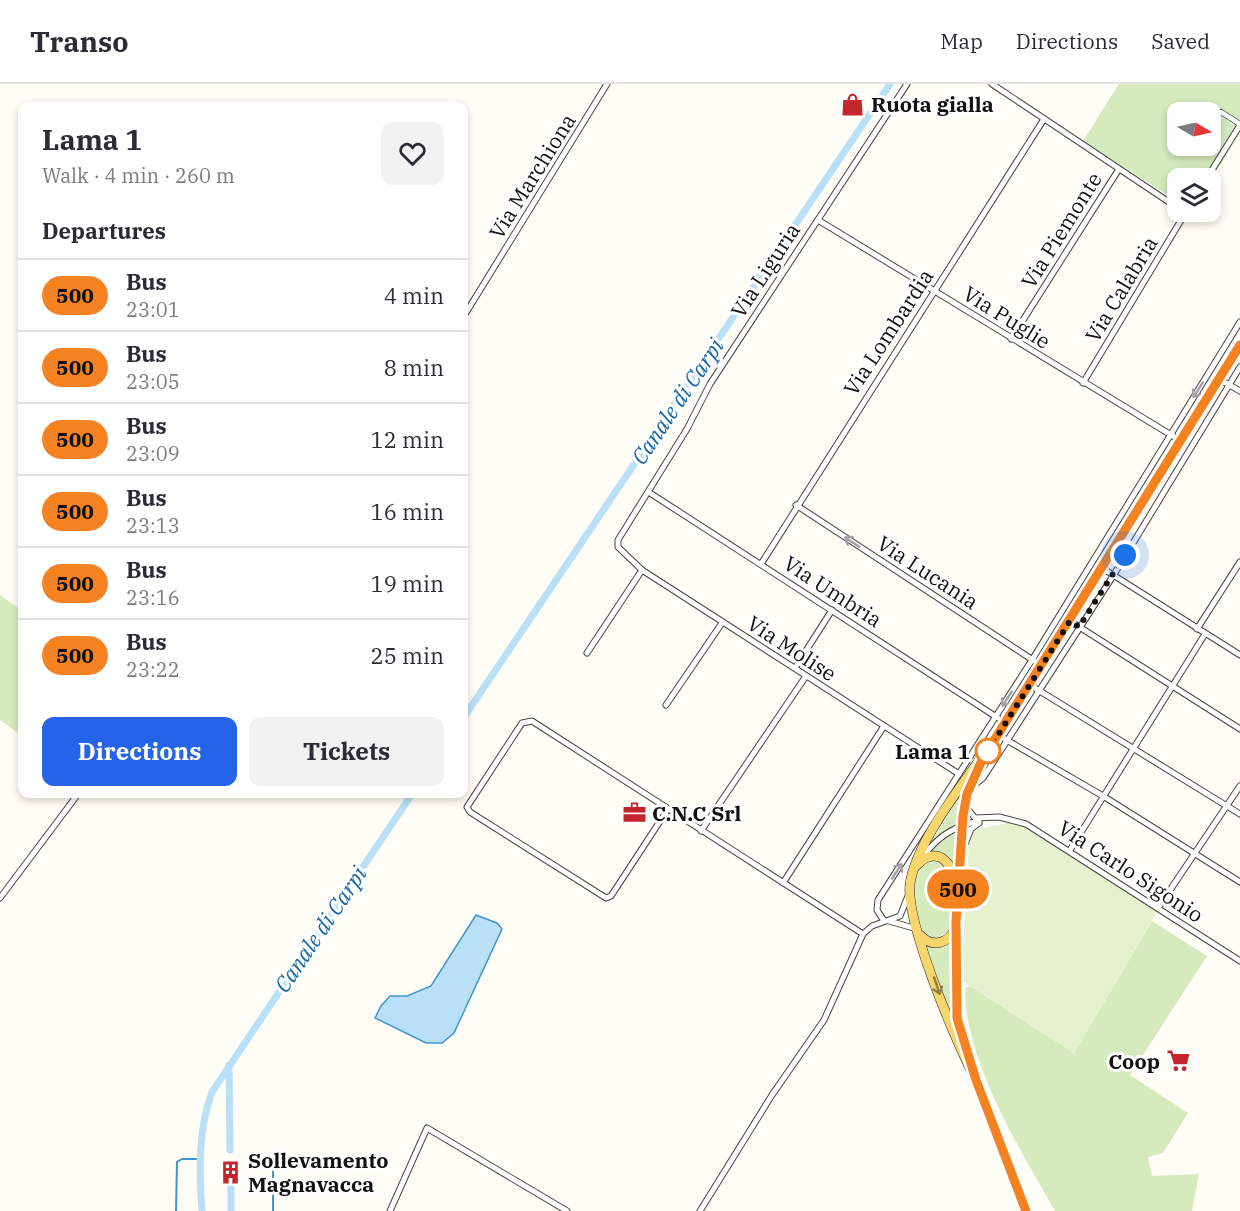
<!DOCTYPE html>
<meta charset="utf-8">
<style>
:root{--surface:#fff;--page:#f2f2f3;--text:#2b2b33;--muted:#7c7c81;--line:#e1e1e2;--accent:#2563eb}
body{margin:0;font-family:"IBM Plex Serif",serif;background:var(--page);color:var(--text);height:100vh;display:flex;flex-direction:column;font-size:22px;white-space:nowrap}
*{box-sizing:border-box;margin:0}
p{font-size:20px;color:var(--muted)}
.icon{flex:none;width:33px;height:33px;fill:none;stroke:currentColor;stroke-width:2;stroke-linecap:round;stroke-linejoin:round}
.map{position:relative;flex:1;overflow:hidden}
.side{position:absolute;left:18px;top:18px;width:450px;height:696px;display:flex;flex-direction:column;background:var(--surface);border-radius:12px;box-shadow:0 3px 9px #0003}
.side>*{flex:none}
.badge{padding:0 12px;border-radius:20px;font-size:21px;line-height:39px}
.needle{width:39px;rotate:99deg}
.buttons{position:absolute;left:1167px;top:18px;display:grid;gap:12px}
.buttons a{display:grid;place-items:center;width:54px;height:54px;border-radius:12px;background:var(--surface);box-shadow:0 3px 9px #0003;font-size:30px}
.you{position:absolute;width:30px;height:30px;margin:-15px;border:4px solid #fff;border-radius:50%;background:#1a73e8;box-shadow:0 0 0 9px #1a73e833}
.map>.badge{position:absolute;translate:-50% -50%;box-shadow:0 0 0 3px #fff}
h2{padding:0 24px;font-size:22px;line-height:54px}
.round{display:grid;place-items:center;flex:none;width:63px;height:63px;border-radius:12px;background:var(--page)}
.headline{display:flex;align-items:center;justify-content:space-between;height:102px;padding:0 24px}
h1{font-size:28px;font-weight:800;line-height:45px}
.cta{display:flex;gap:12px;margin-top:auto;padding:12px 24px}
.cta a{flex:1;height:69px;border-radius:12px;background:var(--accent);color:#fff;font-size:24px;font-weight:800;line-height:69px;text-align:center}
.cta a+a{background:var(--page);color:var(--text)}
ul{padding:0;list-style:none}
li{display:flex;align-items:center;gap:18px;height:72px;padding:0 24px;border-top:2px solid var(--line)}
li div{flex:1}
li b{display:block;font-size:22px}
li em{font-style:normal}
li .badge{min-width:66px;font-weight:700;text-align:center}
header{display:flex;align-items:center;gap:36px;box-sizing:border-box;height:84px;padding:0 30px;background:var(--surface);border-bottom:2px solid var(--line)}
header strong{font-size:28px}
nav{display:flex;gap:33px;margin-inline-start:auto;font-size:21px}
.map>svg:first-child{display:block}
</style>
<header>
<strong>Transo</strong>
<nav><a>Map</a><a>Directions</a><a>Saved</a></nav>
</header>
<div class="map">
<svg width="1240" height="1127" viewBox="0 0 1240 1127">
<rect width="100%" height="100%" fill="#fffdf5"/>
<g fill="#d5ebbd" fill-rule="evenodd">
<path d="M 1119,0 L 1240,0 L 1240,49 L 1211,96 L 1178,94 L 1177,117 L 1083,57 ZM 1178,28 L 1210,28 L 1210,62 L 1178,62 Z"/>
<polygon points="0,511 22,527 22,652 0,636"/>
<polygon points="959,713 961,715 959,738 934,755"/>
<polygon points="958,745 957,780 955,781 948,771 931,767"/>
<path d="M 933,777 L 946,781 C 955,799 955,828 948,848 L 936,854 L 924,849 C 915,829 905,786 933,777 Z"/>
<path d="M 1152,837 L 1207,872 L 1130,991 L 1188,1029 L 1163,1069 L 1148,1073 L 1152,1092 L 1199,1090 L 1192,1127 L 1055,1127 C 1020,1066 964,974 965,904 L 970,902 L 1074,969 Z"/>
<polygon points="953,855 953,939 926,862 941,862"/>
</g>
<polygon fill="#e6f2cf" points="1007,739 1024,741 1158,826 1074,969 961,896 969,758 978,745"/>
<polygon fill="#b9e0f7" stroke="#3f96cf" stroke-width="1.5" points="476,831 497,839 502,845 454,949 442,959 426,959 375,934 381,922 390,912 407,912 431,902"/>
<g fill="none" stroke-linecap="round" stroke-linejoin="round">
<g stroke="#3f96cf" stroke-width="2">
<polyline points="176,1127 177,1078 182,1075 200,1075"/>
<polyline points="273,1127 273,1087"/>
</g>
<g stroke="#b9e0f7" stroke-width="7">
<polyline points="464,633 890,0"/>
<polyline points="229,981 230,1066"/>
<path d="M 202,1127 C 199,1087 198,1046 212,1008 L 412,710"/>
<polyline points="231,1127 231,1094"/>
</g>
<defs>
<polyline id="pedestrian" points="1221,28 1240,40"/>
<g id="minor">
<polyline points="907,0 710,300 687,345 618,456 618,463 642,486 959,690"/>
<polyline points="992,0 1178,124"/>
<polyline points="1207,94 1240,41"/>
<polyline points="818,136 1181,357"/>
<polyline points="464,232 607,0"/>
<polyline points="1011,255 1119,85"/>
<polyline points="1219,295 1240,307"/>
<polyline points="1083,299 1186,128"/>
<polyline points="650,409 998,634"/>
<polyline points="796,421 1042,582"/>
<polyline points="761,480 1044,35"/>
<polyline points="1102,484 1240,571"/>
<polyline points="1070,537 1240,645"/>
<polyline points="1197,545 1240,478"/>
<polyline points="587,569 642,486"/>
<polyline points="795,584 832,526"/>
<polyline points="1030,601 1240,730"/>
<polyline points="666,621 722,539"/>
<polyline points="998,651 1103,712 1240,798"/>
<polyline points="973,702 983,694 1113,492 1240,283"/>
<polyline points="965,722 975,734 999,733 1026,740 1240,877"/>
<polyline points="668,725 611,812 606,814 470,728 467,723 522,639 532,637 863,850"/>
<polyline points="701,747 806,592"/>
<polyline points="965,760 971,745 979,739"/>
<polyline points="1070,766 1205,550"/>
<path d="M 921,775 C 936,754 953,742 979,737"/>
<polyline points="783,799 884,642"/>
<polyline points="0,814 78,710"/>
<polyline points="1158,824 1240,702"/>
<polyline points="884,837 877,826 878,816 1032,576 1240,238"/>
<polyline points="889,837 917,845"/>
<polyline points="390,1127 427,1044 567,1127"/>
<polyline points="700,1127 772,1011 824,936 863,850 872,842 900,832 908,812"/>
</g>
<g id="primary">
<path d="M 916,782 C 939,757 955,783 958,807 L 955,912 L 961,956"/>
<polyline points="959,796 964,721 980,681"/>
<path d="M 920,851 C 932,864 948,860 955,845"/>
<polyline points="974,992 1026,1127"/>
<path d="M 976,996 C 957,961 905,837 910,800 C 917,751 979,681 1006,638 C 1087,514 1162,387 1240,261"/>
</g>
</defs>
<use href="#pedestrian" stroke="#444" stroke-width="6"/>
<use href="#minor" stroke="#444" stroke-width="7"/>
<use href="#primary" stroke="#222" stroke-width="10"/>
<use href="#pedestrian" stroke="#fff" stroke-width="4.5"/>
<use href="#minor" stroke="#fff" stroke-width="5"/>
<use href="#primary" stroke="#f9d66b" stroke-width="9"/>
</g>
<defs><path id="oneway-shaft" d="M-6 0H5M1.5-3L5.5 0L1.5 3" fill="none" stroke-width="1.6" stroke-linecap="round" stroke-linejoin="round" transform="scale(1.5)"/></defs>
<g stroke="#a0a0a0">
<use href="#oneway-shaft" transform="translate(1198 306) rotate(122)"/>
<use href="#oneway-shaft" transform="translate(852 458) rotate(-147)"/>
<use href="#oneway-shaft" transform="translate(1007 615) rotate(123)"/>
<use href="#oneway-shaft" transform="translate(897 787) rotate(-57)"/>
</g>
<use stroke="#917d42" href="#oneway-shaft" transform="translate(937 902) rotate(71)"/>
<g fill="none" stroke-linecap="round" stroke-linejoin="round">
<defs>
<polyline id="line" points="1026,1127 976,996 957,934 956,838 963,732 967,710 982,676 1240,261"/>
</defs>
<use href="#line" stroke="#fff" stroke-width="14"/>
<use href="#line" stroke="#f58220" stroke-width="9"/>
<polyline stroke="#111" stroke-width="6" stroke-dasharray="0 10.8" points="988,667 1070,537 1079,543 1125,471"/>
</g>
<defs>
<symbol id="shop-bare" viewBox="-9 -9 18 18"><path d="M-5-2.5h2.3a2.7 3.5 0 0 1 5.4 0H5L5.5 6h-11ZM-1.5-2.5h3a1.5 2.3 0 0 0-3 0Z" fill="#c4262e" stroke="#fff" stroke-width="2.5" paint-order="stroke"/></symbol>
<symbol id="office-bare" viewBox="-9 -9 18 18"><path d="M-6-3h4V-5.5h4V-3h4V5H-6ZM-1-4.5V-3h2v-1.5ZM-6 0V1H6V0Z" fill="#c4262e" stroke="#fff" stroke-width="2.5" paint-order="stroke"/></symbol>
<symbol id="supermarket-bare" viewBox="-9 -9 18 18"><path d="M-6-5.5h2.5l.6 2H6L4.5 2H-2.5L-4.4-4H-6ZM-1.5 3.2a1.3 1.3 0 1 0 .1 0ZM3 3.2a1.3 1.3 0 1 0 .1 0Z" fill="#c4262e" stroke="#fff" stroke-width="2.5" paint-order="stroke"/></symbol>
<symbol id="building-bare" viewBox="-9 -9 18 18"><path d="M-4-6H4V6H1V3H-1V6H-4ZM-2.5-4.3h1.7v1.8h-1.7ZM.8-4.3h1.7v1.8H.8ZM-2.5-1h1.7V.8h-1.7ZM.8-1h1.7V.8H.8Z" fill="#c4262e" stroke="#fff" stroke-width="2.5" paint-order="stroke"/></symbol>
</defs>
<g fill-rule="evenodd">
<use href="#shop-bare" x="836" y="4" width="33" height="33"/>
<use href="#office-bare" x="618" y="712" width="33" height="33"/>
<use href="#supermarket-bare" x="1162" y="960" width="33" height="33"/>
<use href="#building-bare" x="214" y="1072" width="33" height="33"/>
</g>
<circle fill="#fff" stroke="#f58220" stroke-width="3" cx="988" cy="667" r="12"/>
<g text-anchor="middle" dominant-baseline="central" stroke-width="6" stroke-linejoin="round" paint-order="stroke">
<g font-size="21" font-weight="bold" fill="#111" stroke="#fff" text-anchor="start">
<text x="871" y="20">Ruota gialla</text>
<text x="652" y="729">C.N.C Srl</text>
<text x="1160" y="977" text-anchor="end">Coop</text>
<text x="248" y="1076">Sollevamento<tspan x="248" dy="24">Magnavacca</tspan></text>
</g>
<g font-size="21" fill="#111" stroke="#fff">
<text transform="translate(532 92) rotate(-58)">Via Marchiona</text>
<text transform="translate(1061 146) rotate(-58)">Via Piemonte</text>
<text transform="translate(765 186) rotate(-57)">Via Liguria</text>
<text transform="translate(1121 205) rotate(-59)">Via Calabria</text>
<text transform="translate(1007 233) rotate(32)">Via Puglie</text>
<text transform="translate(888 248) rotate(-57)">Via Lombardia</text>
<text transform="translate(928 488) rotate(33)">Via Lucania</text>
<text transform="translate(833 507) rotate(33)">Via Umbria</text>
<text transform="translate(792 564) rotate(33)">Via Molise</text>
<text transform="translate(1131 787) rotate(33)">Via Carlo Sigonio</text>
</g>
<g font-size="21" font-weight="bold" fill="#111" stroke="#fff" text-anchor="end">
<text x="970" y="667">Lama 1</text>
</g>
<g font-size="22" font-style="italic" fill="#1768a6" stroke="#fff">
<text transform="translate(677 317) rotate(-56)">Canale di Carpi</text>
<text transform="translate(320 845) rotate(-56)">Canale di Carpi</text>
</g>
</g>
</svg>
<div class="buttons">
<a><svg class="needle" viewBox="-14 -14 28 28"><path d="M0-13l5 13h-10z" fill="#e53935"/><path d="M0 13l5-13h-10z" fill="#7c7c81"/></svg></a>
<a><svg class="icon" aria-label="layers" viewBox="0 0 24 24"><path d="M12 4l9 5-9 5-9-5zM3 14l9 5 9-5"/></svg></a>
</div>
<div class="you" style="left:1125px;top:471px"></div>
<b class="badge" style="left:958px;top:805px;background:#f58220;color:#111">500</b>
<section class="side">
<div class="headline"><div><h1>Lama 1</h1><p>Walk · 4 min · 260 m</p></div><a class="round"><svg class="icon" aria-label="heart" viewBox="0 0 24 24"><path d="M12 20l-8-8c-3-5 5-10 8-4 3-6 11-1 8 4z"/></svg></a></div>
<h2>Departures</h2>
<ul>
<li><span class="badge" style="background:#f58220;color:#111">500</span><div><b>Bus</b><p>23:01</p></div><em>4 min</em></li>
<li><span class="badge" style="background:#f58220;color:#111">500</span><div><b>Bus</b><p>23:05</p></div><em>8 min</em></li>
<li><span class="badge" style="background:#f58220;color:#111">500</span><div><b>Bus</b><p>23:09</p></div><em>12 min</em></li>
<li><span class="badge" style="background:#f58220;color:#111">500</span><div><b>Bus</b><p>23:13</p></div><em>16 min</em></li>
<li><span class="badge" style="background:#f58220;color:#111">500</span><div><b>Bus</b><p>23:16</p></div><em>19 min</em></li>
<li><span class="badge" style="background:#f58220;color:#111">500</span><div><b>Bus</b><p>23:22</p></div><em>25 min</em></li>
</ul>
<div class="cta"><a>Directions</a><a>Tickets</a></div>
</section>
</div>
